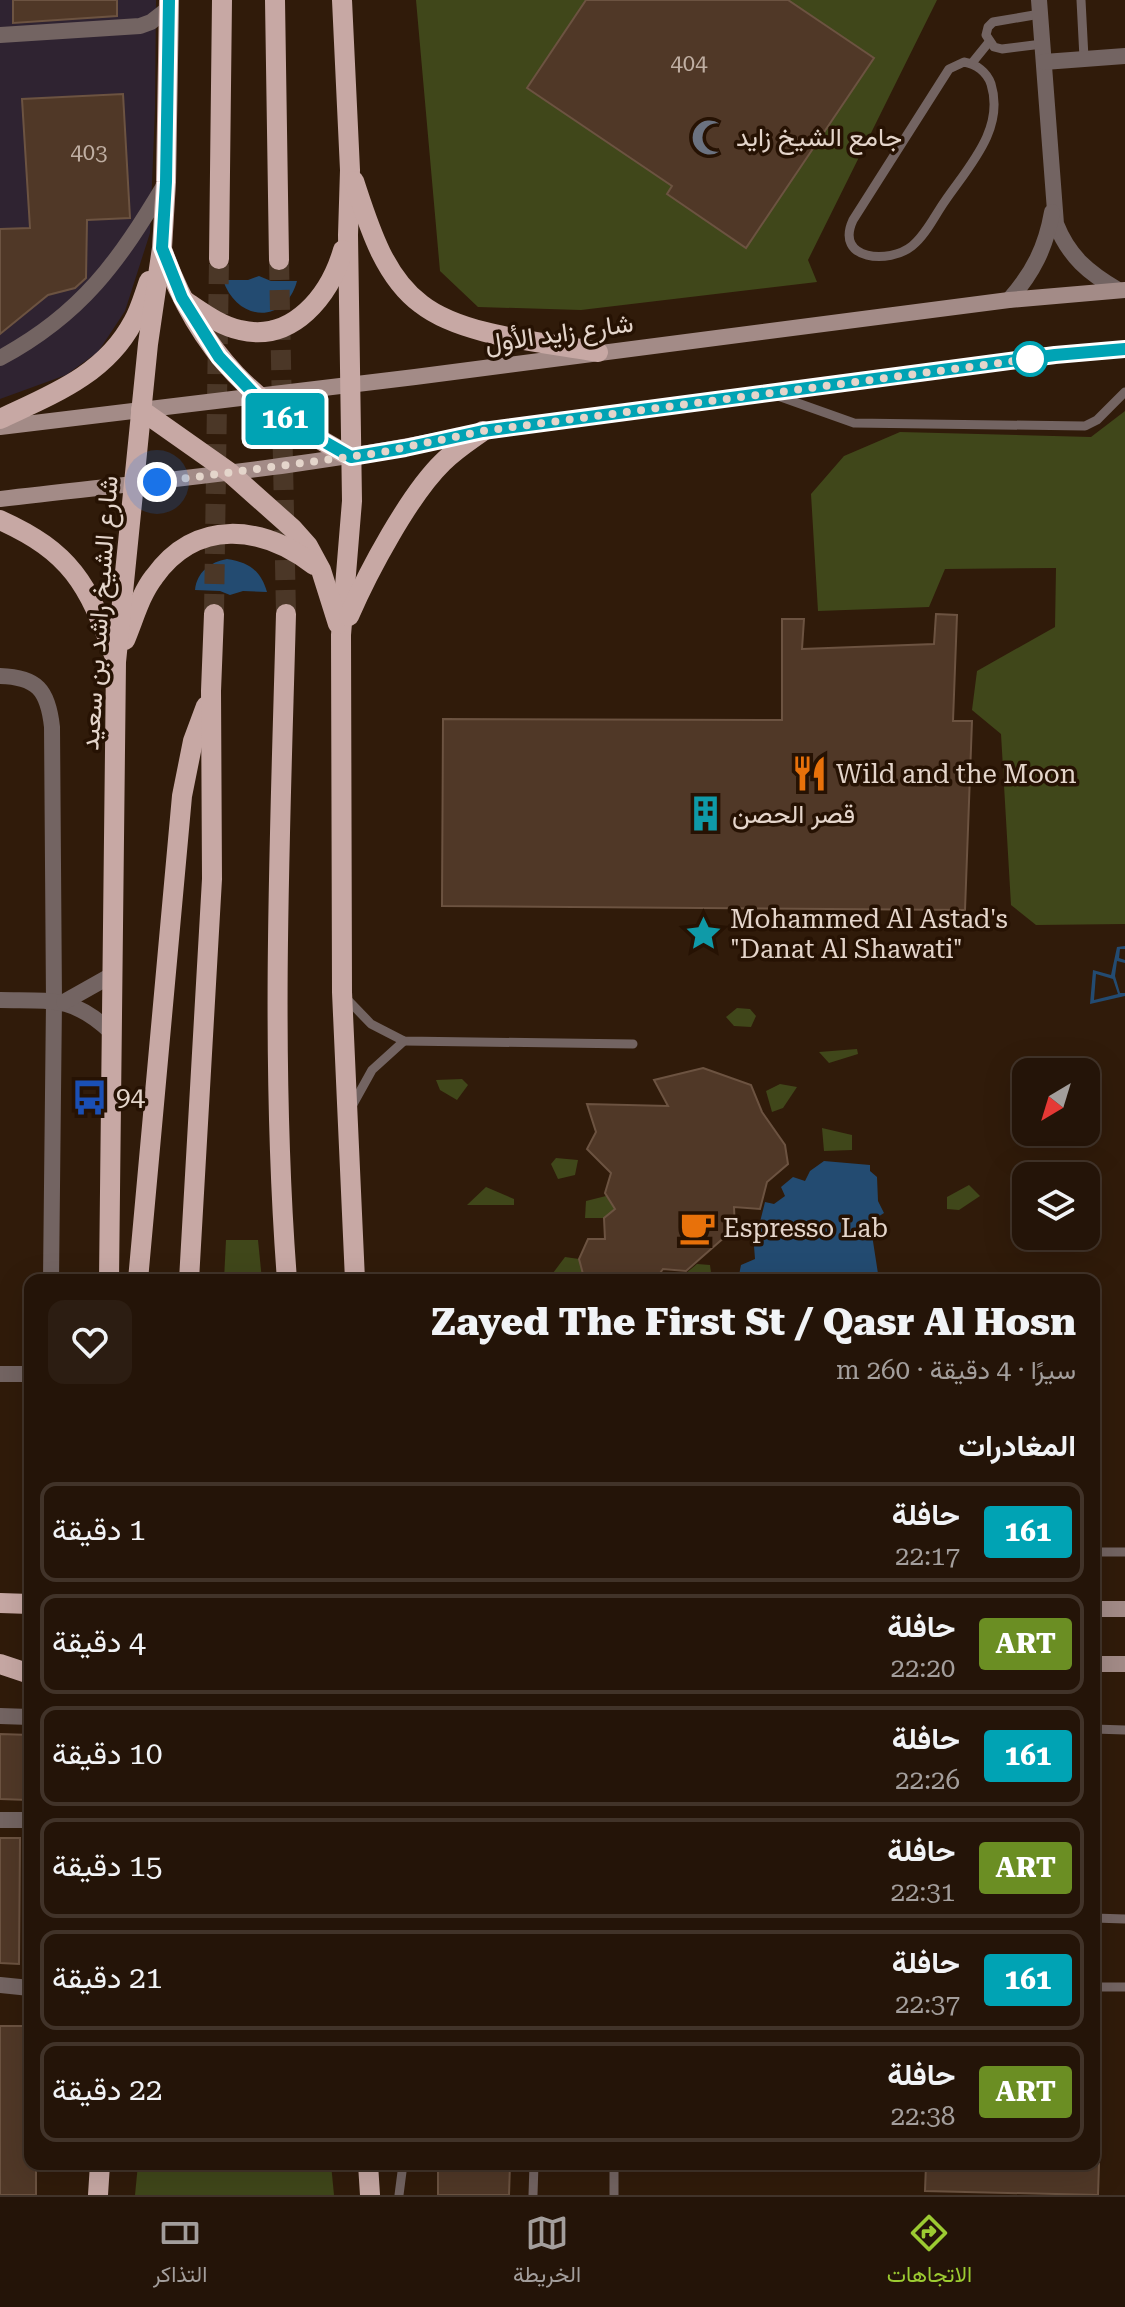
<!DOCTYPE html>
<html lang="ar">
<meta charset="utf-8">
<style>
:root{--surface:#241408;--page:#2c1d12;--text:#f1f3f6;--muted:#a39e9c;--line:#413329;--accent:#9ccb32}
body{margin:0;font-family:"Roboto Serif",Vazirmatn,serif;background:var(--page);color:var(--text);direction:rtl;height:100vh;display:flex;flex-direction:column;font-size:30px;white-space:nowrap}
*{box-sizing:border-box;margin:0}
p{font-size:26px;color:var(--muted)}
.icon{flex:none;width:44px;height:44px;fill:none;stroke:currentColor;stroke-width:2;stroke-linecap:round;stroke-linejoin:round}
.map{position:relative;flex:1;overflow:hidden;direction:ltr}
.panel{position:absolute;left:24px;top:1274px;width:1076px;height:896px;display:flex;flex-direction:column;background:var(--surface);border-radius:16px;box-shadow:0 8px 32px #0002,0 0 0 2px var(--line);direction:rtl}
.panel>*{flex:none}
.badge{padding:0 16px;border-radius:6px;font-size:28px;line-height:52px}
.needle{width:52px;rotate:218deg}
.buttons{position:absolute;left:1012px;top:1058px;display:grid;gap:16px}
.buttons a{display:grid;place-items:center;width:88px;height:88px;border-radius:16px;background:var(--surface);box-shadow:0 8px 32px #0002,0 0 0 2px var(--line);font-size:40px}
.you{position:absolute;width:40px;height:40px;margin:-20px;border:6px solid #fff;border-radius:50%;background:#1a73e8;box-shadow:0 0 0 12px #1a73e833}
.map>.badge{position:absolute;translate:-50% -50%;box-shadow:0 0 0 4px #fff}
h2{padding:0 24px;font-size:30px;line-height:72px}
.round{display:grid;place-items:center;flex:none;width:84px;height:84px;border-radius:16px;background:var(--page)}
.overview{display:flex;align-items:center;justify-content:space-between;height:136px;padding:0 24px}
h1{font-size:38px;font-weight:800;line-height:60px}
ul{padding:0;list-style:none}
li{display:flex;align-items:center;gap:24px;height:100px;margin:0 16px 12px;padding:0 8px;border:4px solid var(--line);border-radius:16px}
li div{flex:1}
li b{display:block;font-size:30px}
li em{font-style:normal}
li .badge{min-width:88px;font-weight:700;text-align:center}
.tabs{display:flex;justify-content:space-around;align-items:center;height:112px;border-top:2px solid var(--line);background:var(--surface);font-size:22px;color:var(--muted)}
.tabs a{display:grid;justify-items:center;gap:4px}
.tabs .on{color:var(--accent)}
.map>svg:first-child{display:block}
</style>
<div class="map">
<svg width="1125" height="2195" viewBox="0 0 1125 2195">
<rect width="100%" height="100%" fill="#301b0a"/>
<polygon fill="#2f2331" points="0,0 156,0 155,109 150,233 125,311 98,352 66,375 0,399"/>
<g fill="#40471a">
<polygon points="416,0 937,0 808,260 817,282 581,310 478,307 440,271"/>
<polygon points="1125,411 1125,924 1036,925 1011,905 1001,734 972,710 977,671 1055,627 1056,568 945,569 929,607 818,611 811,494 844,456 900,432 1091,437"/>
<polygon points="737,1008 750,1009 756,1016 751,1027 734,1026 726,1017"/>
<polygon points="857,1049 858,1054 829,1063 819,1052"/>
<polygon points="462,1079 468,1085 457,1100 440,1090 436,1080"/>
<polygon points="780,1084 797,1087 783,1108 772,1112 766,1091"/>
<polygon points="822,1128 852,1135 852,1150 824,1151"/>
<polygon points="556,1158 578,1160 575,1175 558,1179 551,1164"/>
<polygon points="969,1185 980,1196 959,1210 947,1209 947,1197"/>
<polygon points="486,1187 514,1199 514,1205 467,1205"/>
<polygon points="606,1196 615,1209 604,1218 585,1218 586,1201"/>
<polygon points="226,1240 258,1240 262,1280 224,1280"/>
<polygon points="565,1257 579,1259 583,1274 573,1280 553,1280 553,1273"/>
<polygon points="697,1264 710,1265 712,1280 684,1280 685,1274"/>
<polygon points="138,2164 331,2164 334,2195 135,2195"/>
</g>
<g fill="#234b71" fill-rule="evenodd">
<path d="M 259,276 L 271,281 L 297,281 C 285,325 237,322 223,280 L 248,280 Z"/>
<path d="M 227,559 C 249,562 261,571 267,592 L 243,591 L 230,595 L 220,591 L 195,590 C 197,572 210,562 227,559 Z"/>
<path d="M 1125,946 L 1125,949 L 1120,949 L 1119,958 L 1125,960 L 1125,963 L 1117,961 L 1115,976 L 1120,993 L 1125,993 L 1125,996 L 1090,1004 L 1093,970 L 1111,975 L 1117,947 ZM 1096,974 L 1113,979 L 1118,994 L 1094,1000 Z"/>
<polygon points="824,1161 870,1165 870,1171 877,1177 878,1201 884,1213 870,1222 879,1280 738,1280 741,1265 755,1259 754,1246 765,1202 774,1204 785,1196 781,1187 793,1177 805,1181 810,1171"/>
</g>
<g fill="#503827" stroke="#6c5341" stroke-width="2">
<polygon points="13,0 117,0 117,16 13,23"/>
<polygon points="586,0 788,0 874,58 746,248 667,194 672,186 527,88"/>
<polygon points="123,94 130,218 87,220 86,278 75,288 48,295 0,334 0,229 30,228 22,99"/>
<polygon points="936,614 957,615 953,721 972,721 965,910 442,906 443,719 782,720 782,619 804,619 802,649 934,644"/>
<polygon points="703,1068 751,1085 762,1112 785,1145 788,1164 767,1182 760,1209 734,1207 735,1228 686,1271 663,1269 655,1280 630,1280 583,1274 579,1259 588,1239 605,1239 604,1218 615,1209 605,1193 611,1173 587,1149 596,1132 587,1104 668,1106 654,1080"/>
<polygon points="0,1734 30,1735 28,1800 0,1799"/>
<polygon points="0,1838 20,1838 19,1964 0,1963"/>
<polygon points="0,2026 30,2026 30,2164 36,2164 36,2195 0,2195"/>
<polygon points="438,2164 510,2164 509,2195 438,2195"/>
<polygon points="926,2164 1099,2164 1098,2195 925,2191"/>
</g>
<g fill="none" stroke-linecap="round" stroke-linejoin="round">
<g stroke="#4b3727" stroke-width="20" stroke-dasharray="20 10" stroke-linecap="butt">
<polyline points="279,260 286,614"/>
<polyline points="214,614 219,259"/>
</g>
<g stroke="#736462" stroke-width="9">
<polyline points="1081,0 1084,58"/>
<polyline points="1040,14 993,22 988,27 986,35 994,47 1002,49 1042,44"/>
<path d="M 964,62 C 976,64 987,72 991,84 C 1005,129 969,166 945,201 C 935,215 926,235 912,246 C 890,264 834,261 853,220 L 949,69 Z"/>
<polyline points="972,63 989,42"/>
<polyline points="778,396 854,423 1085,426 1097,420 1125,392"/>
<polyline points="347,999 371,1024 404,1041 633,1044"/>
<polyline points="352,1106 372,1070 404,1041"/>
<polyline points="1094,1552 1125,1552"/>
<polyline points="1094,1729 1125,1730"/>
<polyline points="1094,1918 1125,1919"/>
<polyline points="1094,1987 1125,1987"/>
<polyline points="399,2195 403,2164"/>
<polyline points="533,2195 534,2164"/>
<polyline points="614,2195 614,2164"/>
</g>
<g stroke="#736462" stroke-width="16">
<path d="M 1039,0 L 1056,224 C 1069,257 1089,273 1118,290"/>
<polyline points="0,35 140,26 151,22 169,8"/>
<polyline points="1044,62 1125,56"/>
<path d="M 1009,300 C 1033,273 1046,247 1052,212"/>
<path d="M 0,358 C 82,314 119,261 165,184"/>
<path d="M 0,676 C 37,677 48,690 52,727 L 54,1001 L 51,1280"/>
<path d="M 0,1000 C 49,1001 72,995 111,1032"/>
<polyline points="64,1002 112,975"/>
<polyline points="0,1374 30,1374"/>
<polyline points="0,1716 30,1717"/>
<polyline points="0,1820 30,1820"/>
<polyline points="0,1985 30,1988"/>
</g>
<g stroke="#a38b87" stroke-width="16">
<polyline points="0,427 415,377 1009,300 1125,290"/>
<path d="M 0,499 C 161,480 324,466 483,431 L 1055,355 L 1125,349"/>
<polyline points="1094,1609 1125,1609"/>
<polyline points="1094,1664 1125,1664"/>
</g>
<g stroke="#c7a8a4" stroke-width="20">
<polyline points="275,0 279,260"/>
<polyline points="342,0 350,170 348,235 352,501 341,635 342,992 355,1280"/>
<path d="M 354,181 C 368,223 383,276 421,304 C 463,337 546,342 598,352"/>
<path d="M 163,252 C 200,354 256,407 351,457"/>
<polyline points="219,259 222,0"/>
<path d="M 185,301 C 202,312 220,326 240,330 C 293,343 330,295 343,250"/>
<polyline points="141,410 229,472 292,528 308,546 321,570 338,624"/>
<path d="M 0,419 C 51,395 105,375 133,322 C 140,310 144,295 149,281"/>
<path d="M 0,520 C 71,552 88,584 114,655"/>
<path d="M 286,614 C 280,836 270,1058 287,1280"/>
<path d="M 349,616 C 368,572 409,495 443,462 C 455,450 469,441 483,431"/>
<path d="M 125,640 C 134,619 140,595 154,577 C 196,518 262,525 314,565"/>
<polyline points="109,1280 116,662 148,344 162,248 166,182 169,0"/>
<polyline points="138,1280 182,796 193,741 206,706"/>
<polyline points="189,1280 212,879 211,691 214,614"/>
<polyline points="0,1603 30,1604"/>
<polyline points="0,1664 30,1674"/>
<polyline points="368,2164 370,2195"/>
<polyline points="98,2195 100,2164"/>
</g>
</g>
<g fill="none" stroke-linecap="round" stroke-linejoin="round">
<defs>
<polyline id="line" points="169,0 166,182 162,248 182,298 219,357 255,395 286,420 351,457 405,448 483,431 1055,355 1125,349"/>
</defs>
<use href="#line" stroke="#fff" stroke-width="18"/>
<use href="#line" stroke="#00a3b4" stroke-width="12"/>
<polyline stroke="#e4d5cb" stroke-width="8" stroke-dasharray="0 14.4" points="157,482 378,453 483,431 1030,359"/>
</g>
<defs>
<symbol id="mosque-bare" viewBox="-9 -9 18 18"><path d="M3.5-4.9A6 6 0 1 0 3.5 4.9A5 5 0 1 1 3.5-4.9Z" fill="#6b7280" stroke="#261203" stroke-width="2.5" paint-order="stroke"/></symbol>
<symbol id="restaurant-bare" viewBox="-9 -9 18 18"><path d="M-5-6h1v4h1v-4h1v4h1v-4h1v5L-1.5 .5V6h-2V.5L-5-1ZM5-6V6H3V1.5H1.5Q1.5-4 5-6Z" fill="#e8710a" stroke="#261203" stroke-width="2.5" paint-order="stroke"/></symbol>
<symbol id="building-bare" viewBox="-9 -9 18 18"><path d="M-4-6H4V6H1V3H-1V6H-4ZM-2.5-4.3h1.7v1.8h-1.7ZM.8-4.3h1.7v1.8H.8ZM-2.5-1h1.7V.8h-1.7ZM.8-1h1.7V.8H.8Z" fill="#0f9aa8" stroke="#261203" stroke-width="2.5" paint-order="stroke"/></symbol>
<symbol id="sight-bare" viewBox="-9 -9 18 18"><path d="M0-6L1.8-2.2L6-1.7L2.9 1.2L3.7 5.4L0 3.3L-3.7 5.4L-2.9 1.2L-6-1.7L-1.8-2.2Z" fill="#0f9aa8" stroke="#261203" stroke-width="2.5" paint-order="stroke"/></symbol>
<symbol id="bus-bare" viewBox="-9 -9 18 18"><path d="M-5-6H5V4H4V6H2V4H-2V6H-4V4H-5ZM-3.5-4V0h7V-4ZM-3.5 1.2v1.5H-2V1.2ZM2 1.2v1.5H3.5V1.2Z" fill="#1a4fb4" stroke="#261203" stroke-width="2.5" paint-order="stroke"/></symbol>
<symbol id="cafe-bare" viewBox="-9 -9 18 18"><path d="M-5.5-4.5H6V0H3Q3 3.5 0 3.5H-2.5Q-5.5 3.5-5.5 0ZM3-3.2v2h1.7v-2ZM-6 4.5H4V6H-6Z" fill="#e8710a" stroke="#261203" stroke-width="2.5" paint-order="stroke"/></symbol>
</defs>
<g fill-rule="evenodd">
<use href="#mosque-bare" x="684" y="112" width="51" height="51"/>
<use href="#restaurant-bare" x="784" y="748" width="51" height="51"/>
<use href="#building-bare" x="680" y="788" width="51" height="51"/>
<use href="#sight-bare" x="678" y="908" width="51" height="51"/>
<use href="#bus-bare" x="64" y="1072" width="51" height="51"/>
<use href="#cafe-bare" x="672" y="1202" width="51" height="51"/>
</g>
<circle fill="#fff" stroke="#00a3b4" stroke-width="4" cx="1030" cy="359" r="16"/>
<g text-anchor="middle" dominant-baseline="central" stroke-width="7" stroke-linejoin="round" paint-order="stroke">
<g font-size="22" fill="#bfaea2">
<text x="689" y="63">404</text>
<text x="89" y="152">403</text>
</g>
<g font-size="26" fill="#e4d5cb" stroke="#261203" text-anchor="start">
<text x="736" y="137">جامع الشيخ زايد</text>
<text x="836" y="774">Wild and the Moon</text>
<text x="732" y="814">قصر الحصن</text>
<text x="730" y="919">Mohammed Al Astad's<tspan x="730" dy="30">"Danat Al Shawati"</tspan></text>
<text x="116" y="1097">94</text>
<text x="723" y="1228">Espresso Lab</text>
</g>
<g font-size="26" fill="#e4d5cb" stroke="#261203">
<text transform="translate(559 333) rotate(-8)">شارع زايد الأول</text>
<text transform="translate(99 613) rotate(-86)">شارع الشيخ راشد بن سعيد</text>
</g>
</g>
</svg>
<div class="buttons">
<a><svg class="needle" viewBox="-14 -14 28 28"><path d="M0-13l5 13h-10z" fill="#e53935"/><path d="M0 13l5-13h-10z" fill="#a39e9c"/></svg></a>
<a><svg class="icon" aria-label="layers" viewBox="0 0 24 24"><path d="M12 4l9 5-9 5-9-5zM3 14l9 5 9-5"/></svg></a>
</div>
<div class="you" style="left:157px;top:482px"></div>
<b class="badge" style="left:285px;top:419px;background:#00a3b4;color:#fff">161</b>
<section class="panel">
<div class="overview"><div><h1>Zayed The First St / Qasr Al Hosn</h1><p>سيرًا · 4 دقيقة · 260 m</p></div><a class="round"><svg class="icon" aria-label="heart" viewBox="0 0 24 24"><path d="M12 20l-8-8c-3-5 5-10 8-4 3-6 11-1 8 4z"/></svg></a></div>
<h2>المغادرات</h2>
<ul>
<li><span class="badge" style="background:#00a3b4;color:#fff">161</span><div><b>حافلة</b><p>22:17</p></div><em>1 دقيقة</em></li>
<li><span class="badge" style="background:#6b8e23;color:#fff">ART</span><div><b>حافلة</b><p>22:20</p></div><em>4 دقيقة</em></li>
<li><span class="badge" style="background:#00a3b4;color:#fff">161</span><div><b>حافلة</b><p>22:26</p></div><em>10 دقيقة</em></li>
<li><span class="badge" style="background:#6b8e23;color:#fff">ART</span><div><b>حافلة</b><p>22:31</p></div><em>15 دقيقة</em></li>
<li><span class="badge" style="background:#00a3b4;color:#fff">161</span><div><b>حافلة</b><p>22:37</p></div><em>21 دقيقة</em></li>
<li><span class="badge" style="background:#6b8e23;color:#fff">ART</span><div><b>حافلة</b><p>22:38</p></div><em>22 دقيقة</em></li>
</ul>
</section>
</div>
<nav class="tabs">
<a class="on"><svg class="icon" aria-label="directions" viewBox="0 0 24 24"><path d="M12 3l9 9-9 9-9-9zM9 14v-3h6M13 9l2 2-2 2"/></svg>الاتجاهات</a>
<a><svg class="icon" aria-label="map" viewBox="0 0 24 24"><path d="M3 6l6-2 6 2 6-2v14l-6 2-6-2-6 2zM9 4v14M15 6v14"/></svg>الخريطة</a>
<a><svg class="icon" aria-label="tickets" viewBox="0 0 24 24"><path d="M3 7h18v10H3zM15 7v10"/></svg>التذاكر</a>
</nav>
